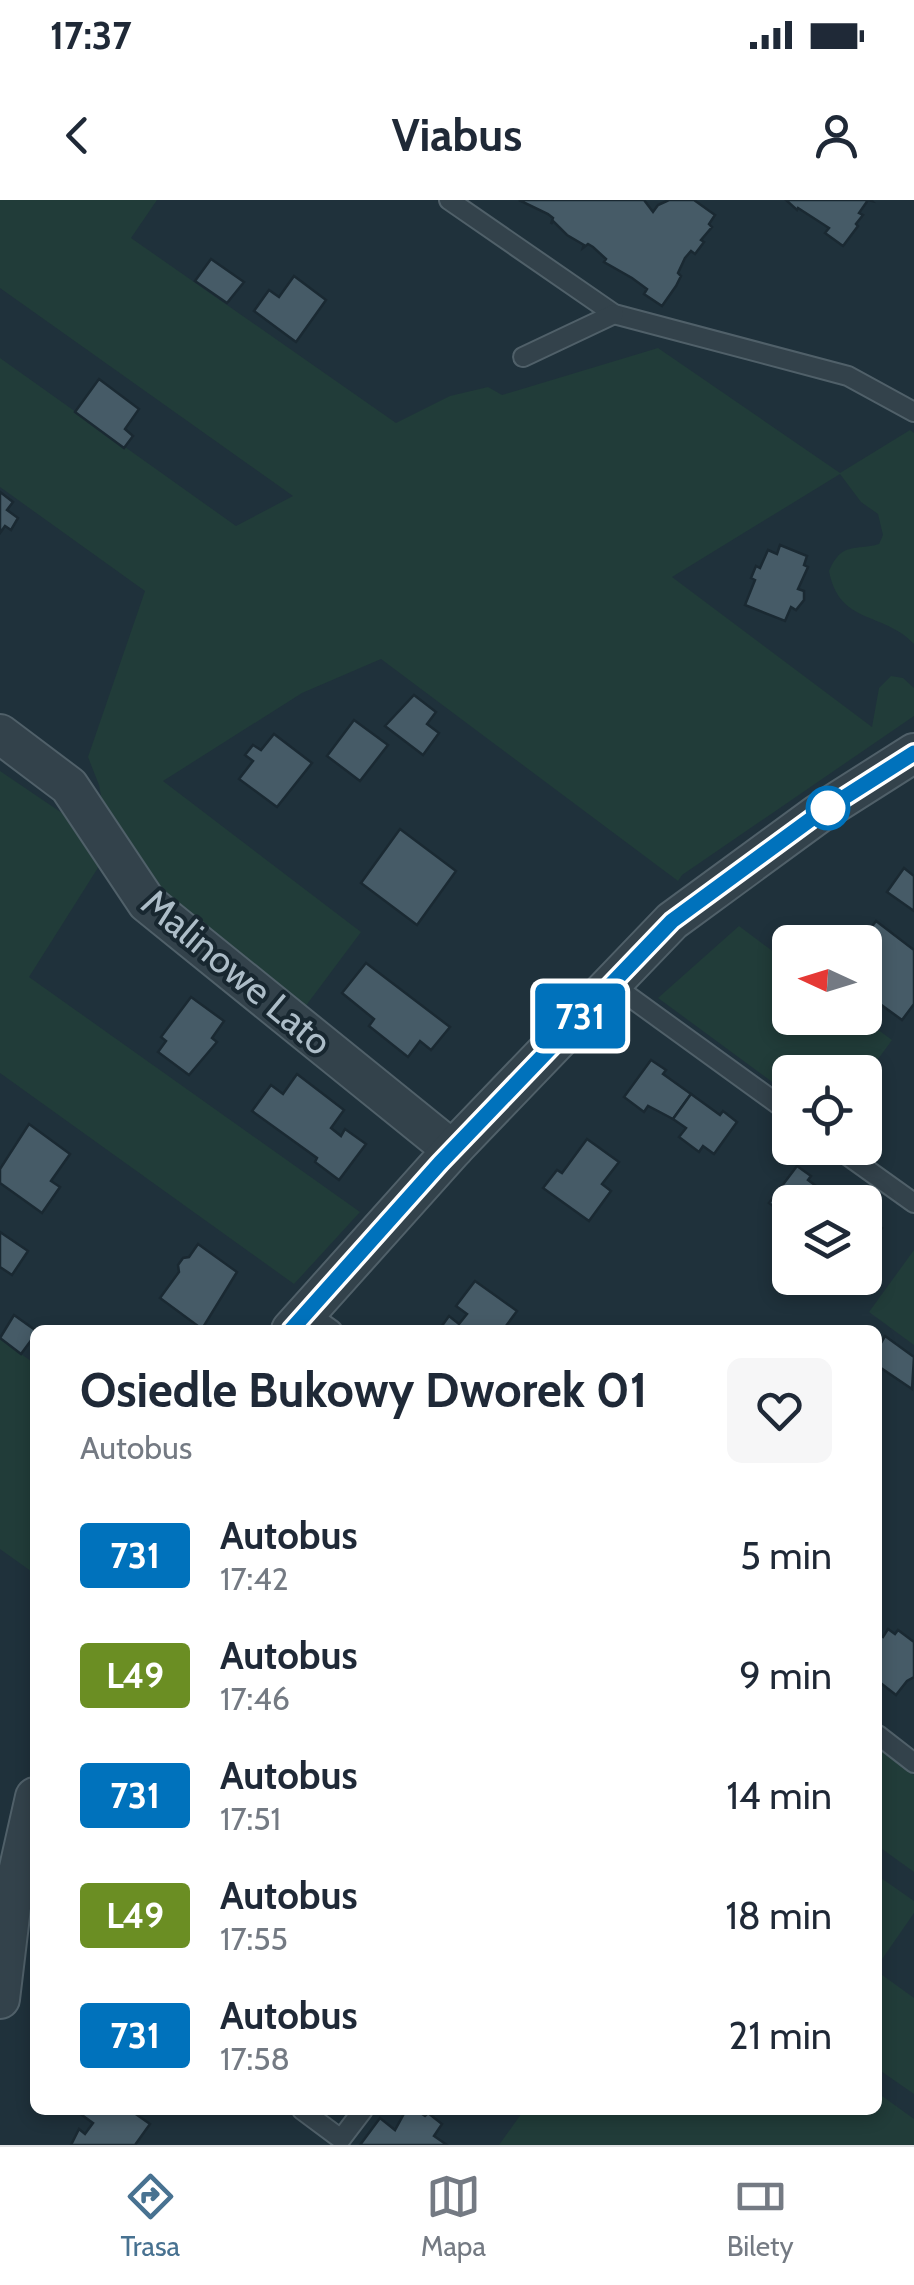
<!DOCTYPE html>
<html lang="pl">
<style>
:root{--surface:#fff;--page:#f6f6f7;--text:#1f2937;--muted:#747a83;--line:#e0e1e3;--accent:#487291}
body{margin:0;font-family:Cabin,sans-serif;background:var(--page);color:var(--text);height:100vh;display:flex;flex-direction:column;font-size:38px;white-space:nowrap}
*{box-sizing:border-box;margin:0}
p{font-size:32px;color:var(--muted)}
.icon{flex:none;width:55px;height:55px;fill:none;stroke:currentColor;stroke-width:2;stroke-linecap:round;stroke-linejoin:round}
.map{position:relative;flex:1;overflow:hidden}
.details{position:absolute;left:30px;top:1125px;width:852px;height:790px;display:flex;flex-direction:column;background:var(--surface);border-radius:15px;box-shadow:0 5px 15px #0003}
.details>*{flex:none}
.badge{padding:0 20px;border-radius:8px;font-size:35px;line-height:65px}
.needle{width:65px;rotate:274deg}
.tools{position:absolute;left:772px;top:725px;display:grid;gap:20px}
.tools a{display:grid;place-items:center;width:110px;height:110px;border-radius:15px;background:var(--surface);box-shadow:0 5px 15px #0003;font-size:50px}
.map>.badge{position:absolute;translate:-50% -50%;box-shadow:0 0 0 5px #fff}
.round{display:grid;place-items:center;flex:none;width:105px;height:105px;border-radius:15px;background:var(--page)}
.headline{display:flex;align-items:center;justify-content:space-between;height:170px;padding:0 50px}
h1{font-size:48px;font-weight:700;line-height:75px}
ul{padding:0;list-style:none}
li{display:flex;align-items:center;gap:30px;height:120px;padding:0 50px}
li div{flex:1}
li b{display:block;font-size:38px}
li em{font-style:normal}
li .badge{min-width:110px;font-weight:700;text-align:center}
.status{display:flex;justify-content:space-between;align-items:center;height:70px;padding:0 50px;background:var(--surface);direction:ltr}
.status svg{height:28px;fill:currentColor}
header{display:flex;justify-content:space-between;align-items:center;height:130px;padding:0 50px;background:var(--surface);font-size:45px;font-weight:700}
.tab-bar{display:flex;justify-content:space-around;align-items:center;height:140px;border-top:2px solid var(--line);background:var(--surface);font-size:28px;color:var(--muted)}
.tab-bar a{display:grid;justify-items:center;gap:5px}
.tab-bar .current{color:var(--accent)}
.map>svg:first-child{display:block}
</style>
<div class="status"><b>17:37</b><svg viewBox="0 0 49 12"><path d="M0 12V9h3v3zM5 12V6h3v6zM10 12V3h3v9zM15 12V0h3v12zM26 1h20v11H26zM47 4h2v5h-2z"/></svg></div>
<header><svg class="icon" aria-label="back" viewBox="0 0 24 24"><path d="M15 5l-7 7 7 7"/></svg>Viabus<svg class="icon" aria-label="person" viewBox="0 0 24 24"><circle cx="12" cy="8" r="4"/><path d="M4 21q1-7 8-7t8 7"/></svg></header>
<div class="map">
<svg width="914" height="1945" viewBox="0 0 914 1945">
<rect width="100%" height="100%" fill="#1f313b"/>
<g fill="#213c39">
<path d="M 0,0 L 157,0 L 131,38 L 396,223 L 450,196 L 488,187 L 502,195 L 658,148 L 840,273 L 910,230 L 914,233 L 914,444 C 883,411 839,425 829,371 C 842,341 855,351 879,344 L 883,335 L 878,314 L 861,302 L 840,274 L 672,377 L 872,527 L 879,488 L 891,476 L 903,478 L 914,488 L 914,516 L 682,675 L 678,681 L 381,459 L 302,493 L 163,581 L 361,732 L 299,815 L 142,686 L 107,626 L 99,585 L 88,557 L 145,391 L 0,287 L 0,158 L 236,326 L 293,296 L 0,88 Z"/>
<polygon points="0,571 90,632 106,655 29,777 360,1012 294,1084 0,873"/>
<polygon points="739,726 790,764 790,818 862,818 892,840 865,877 865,872 790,872 790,895 658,798"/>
<polygon points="914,1050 914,1145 869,1112"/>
<polygon points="0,1139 35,1164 35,1374 0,1349"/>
<polygon points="878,1548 914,1575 914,1672 878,1646"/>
<polygon points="881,1678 914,1701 914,1713 878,1765 878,1684"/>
<polygon points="878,1772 914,1798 914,1894 878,1869"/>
<polygon points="878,1893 914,1919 914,1945 499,1945 524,1910 878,1910"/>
</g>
<g fill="#465b67" stroke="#1a2932" stroke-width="2.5">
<polygon points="519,0 644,0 653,12 658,5 669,0 694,0 715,15 709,24 712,27 701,40 704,42 695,54 691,51 685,58 678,73 681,76 676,86 662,106 644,94 647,89 632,78 604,62 606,59 593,47 588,44 583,48 584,45 567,35 553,21 551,24 553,18 548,14"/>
<polygon points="786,0 871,0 872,1 868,0 859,13 863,15 856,24 858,26 843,46 825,33 829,28 798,8 797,10"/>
<polygon points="211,59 244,82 227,103 195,81"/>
<polygon points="294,76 326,100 296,142 254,111 269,90 279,97"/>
<polygon points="99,179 139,209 125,229 133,236 124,248 75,212"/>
<polygon points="0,292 13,302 7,310 18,318 11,330 5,326 0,333"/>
<polygon points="780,345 807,356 804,365 808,367 798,389 804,391 804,400 796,410 791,407 785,421 745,405 755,380 751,378 756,366 760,368 768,350 777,354"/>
<polygon points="414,495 436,512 427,524 439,533 423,555 385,526"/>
<polygon points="354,520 388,545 360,581 327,556"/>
<polygon points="274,534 312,563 277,607 239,579 253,561 245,555 253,545 261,550"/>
<polygon points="400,629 456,671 417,725 361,683"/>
<polygon points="904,668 914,676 914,711 887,692"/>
<polygon points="876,721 914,750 914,804 902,820 865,793 865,742 852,742 860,734 864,737"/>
<polygon points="366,763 450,827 431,850 420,841 408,857 369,826 374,819 342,793"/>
<polygon points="191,797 224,821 212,838 217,842 189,875 158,852 166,841 161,837"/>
<polygon points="651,860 666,870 663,874 691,894 673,919 648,906 644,912 624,897"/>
<polygon points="297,874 344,910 331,928 341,936 345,929 366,944 339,980 315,962 317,958 252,911 271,885 283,894"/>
<polygon points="691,894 720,915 723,911 737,922 714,954 703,946 699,952 679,937 686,928 673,919"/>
<polygon points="29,924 70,954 51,981 60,987 42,1013 0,983 0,969"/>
<polygon points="587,939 619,962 602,984 611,991 589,1021 543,988 557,970 562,973"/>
<polygon points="797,966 811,976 808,980 835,1000 833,1002 790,1002 789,1018 769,1003"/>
<polygon points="868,1018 882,1028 865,1051 865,1021"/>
<polygon points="0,1032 28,1051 12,1075 0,1067"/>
<polygon points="198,1044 237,1072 202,1129 160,1098 179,1072 178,1065 183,1058 189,1057"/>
<polygon points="475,1081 517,1111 503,1130 439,1130 449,1116 459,1124 467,1114 456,1106"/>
<polygon points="14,1115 35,1130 35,1135 21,1154 0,1138"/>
<polygon points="885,1136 914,1157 912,1189 878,1166 878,1148"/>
<polygon points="888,1429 895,1434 898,1430 914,1442 914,1477 907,1481 896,1495 878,1481 878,1433 883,1437"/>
<polygon points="75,1910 130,1910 150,1924 135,1945 71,1945 79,1929 85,1934 93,1923"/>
<polygon points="406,1910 416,1910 425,1916 428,1913 442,1924 434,1936 447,1945 360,1945 380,1918 395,1930"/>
</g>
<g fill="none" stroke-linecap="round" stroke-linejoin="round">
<defs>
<g id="lane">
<polyline points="449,0 614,114 848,176 914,212"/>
<polyline points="523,157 614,114"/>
<polyline points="612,784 790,913"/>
<polyline points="837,948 914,1003"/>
<polyline points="307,1112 332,1130"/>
<polyline points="878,1535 914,1563"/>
<polyline points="302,1910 341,1939 363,1910"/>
</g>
<g id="street">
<polyline points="0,534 69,586 147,703 440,940 454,948"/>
<polyline points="291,1130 454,948 672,721 818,614 914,553"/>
<polyline points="0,1799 12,1699 35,1597"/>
</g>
</defs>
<use href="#lane" stroke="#506069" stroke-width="22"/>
<use href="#street" stroke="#506069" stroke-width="42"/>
<use href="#lane" stroke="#33424b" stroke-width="18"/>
<use href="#street" stroke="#33424b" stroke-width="38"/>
</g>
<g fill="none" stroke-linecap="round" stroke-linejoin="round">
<defs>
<polyline id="line" points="291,1130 440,963 672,721 818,614 914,553"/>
</defs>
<use href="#line" stroke="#fff" stroke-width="22"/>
<use href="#line" stroke="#0072bc" stroke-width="15"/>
</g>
<circle fill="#fff" stroke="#0072bc" stroke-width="5" cx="828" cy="608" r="20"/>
<g text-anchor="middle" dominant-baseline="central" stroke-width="8" stroke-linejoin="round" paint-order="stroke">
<g font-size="38" fill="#adbdc8" stroke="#182730">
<text transform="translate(237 772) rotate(40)">Malinowe Lato</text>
</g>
</g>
</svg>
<div class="tools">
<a><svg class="needle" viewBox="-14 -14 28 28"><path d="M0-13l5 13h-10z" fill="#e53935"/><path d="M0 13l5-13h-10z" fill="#747a83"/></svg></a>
<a><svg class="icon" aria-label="locate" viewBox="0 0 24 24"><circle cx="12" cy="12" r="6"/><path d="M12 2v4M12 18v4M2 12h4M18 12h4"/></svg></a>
<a><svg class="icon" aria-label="layers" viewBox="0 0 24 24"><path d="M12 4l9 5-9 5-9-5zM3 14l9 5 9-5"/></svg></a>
</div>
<b class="badge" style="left:580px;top:816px;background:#0072bc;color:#fff">731</b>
<section class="details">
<div class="headline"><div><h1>Osiedle Bukowy Dworek 01</h1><p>Autobus</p></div><a class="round"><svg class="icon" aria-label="heart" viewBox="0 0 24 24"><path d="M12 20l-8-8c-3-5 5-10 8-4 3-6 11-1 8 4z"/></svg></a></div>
<ul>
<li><span class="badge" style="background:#0072bc;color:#fff">731</span><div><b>Autobus</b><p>17:42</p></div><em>5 min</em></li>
<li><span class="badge" style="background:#6b8e23;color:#fff">L49</span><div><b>Autobus</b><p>17:46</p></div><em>9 min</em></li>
<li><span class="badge" style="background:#0072bc;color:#fff">731</span><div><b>Autobus</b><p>17:51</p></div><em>14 min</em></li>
<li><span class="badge" style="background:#6b8e23;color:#fff">L49</span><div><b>Autobus</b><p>17:55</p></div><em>18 min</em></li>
<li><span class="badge" style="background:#0072bc;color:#fff">731</span><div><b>Autobus</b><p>17:58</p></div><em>21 min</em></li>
</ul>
</section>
</div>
<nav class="tab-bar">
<a class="current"><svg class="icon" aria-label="directions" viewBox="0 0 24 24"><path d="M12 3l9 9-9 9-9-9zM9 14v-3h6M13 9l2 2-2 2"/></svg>Trasa</a>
<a><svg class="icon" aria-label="map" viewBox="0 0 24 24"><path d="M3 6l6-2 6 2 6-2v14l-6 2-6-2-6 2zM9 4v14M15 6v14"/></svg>Mapa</a>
<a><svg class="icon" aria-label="tickets" viewBox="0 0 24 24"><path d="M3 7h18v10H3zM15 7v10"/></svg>Bilety</a>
</nav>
